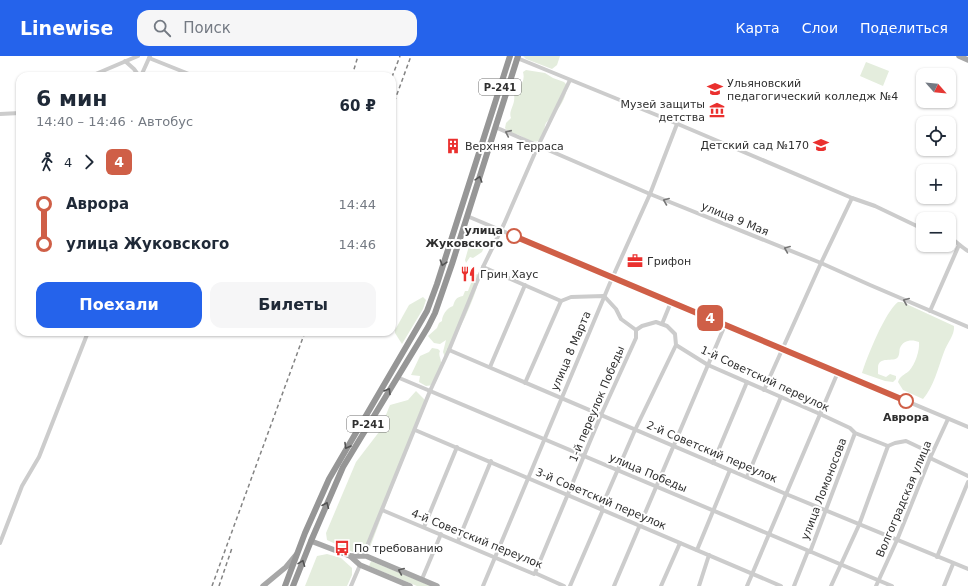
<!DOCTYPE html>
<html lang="ru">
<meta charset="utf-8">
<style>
:root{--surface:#fff;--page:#f6f6f7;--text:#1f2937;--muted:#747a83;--accent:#2563eb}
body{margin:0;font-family:"DejaVu Sans",sans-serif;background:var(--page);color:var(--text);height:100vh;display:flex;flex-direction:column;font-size:15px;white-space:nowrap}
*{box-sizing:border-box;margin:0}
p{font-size:13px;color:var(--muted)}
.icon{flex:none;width:22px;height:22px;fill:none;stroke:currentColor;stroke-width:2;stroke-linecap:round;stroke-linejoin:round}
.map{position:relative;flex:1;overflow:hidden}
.details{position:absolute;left:16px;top:16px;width:380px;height:264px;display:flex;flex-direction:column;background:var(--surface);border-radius:12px;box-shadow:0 1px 3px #0004}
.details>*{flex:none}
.badge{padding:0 8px;border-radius:6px;font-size:14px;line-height:26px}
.needle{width:26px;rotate:117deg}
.buttons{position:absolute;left:916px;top:12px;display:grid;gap:8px}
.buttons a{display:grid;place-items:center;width:40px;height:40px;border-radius:8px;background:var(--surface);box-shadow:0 1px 3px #0004;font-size:20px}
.map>.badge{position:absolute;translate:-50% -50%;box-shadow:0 0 0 2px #fff}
.legs{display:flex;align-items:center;gap:6px;height:44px;padding:0 20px;font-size:13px}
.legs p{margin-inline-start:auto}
.headline{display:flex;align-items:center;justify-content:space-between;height:68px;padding:0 20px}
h1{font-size:22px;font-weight:800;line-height:30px}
.cta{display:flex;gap:8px;margin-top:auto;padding:8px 20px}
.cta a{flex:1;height:46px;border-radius:12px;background:var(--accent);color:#fff;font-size:16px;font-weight:800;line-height:46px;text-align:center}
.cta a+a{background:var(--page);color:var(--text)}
ul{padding:0 20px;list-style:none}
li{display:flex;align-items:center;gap:14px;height:40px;font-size:15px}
li i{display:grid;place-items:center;width:6px;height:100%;margin:0 5px;background:currentColor}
li i::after{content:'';width:10px;height:10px;margin:-5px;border:3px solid;border-radius:50%;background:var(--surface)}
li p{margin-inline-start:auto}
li:first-child i{background:linear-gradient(#0000 50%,currentColor 0)}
li:last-child i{background:linear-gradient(currentColor 50%,#0000 0)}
header{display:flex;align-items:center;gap:24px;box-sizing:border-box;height:56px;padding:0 20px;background:var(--accent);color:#fff}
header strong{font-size:19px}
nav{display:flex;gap:22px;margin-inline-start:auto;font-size:14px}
.search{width:280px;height:36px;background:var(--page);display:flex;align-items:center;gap:10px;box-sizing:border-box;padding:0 14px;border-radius:12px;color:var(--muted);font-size:15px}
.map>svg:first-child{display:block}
</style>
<header>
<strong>Linewise</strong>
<div class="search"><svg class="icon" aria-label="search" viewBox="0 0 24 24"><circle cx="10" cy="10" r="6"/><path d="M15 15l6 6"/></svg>Поиск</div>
<nav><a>Карта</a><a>Слои</a><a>Поделиться</a></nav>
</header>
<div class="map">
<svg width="968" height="530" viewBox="0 0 968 530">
<rect width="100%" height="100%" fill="#fff"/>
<g fill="#e4eddd">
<polygon points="523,0 560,0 557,9 552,13 526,3"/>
<polygon points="866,6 889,15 883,30 860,20"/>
<path d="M 526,14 L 545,17 L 553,22 L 564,26 L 567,29 C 567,38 562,49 556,55 C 553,60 549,63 546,67 C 542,75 549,82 538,85 C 531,87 527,83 521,80 C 517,78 513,78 509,77 L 505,72 L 506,67 L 511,62 C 508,55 516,48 514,39 C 518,31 526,27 523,16 Z"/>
<polygon points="487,184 482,196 473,202 470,201 466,207 465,204 469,190 470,191 472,187"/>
<path d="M 478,218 C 483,230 452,288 445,301 L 443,296 L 446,284 L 440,288 L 434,287 L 428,280 L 437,272 L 439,267 L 442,265 C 442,259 447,252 453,250 C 455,244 456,241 463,240 L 465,235 L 468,235 L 474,219 Z"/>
<polygon points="423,241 426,244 423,253 402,288 395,277 395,274 409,249"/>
<path d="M 898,246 L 902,246 L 954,270 C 955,279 947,287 944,296 C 938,312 934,330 923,343 L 903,334 L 898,326 C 900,320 904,319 909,315 C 915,309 920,294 919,286 C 912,283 903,284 900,292 C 899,294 900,298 898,301 C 894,307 878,299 878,312 C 878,314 878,316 878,318 L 886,321 L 890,318 L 896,320 L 896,323 L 893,326 L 885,325 L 862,317 C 867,301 885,256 898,246 Z"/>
<path d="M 432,292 L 438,293 L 440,295 C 438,299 441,302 441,307 C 439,314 435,322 433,329 L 426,330 L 419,326 L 420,320 L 411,319 L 420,300 L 429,296 Z"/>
<polygon points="416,335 425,344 369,494 357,498 327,484 326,477 356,406 379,376 390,349 408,344"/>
<polygon points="327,498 341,502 352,512 352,519 347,530 305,530 317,500"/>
<polygon points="371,505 431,530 417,530 369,510"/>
</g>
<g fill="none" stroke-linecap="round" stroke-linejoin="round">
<g stroke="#ccc" stroke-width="4">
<polyline points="149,2 194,20"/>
<polyline points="517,2 659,60 852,142 875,150 923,173"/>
<polyline points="125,5 134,13 139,20"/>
<polyline points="91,20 138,0"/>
<polyline points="141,20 150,0"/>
<polyline points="0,58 20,57"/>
<polyline points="495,71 650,138 821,207 870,229 968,271"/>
<polyline points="467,160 968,371"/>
<path d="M 949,181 C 956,185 961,191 968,195"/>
<polyline points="483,211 561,245 571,241 604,240 616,253 621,263 636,274 642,270 656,266 667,270 675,278 676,289 708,309 820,358 850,372 855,377 888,390 895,387 906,385 925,394 930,402 968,420"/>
<polyline points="930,255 959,189"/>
<polyline points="662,268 671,246"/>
<polyline points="449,294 786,438 968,513"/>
<polyline points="490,311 525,229"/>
<polyline points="397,321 892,530"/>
<polyline points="525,327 561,245"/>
<polyline points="764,334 821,207 852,142"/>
<polyline points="415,374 781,530"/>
<polyline points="713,407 747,326"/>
<polyline points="747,421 781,341"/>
<polyline points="382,454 534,518 535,517 564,530"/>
<polyline points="424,471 457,391"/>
<polyline points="458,485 491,405"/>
<polyline points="0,487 22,430 39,401 88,276"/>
<polyline points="697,494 730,414"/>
<polyline points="810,496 855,377"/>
<polyline points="363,500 430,335 449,294 483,211 504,168 538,90 570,24"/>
<polyline points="937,501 968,426"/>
<polyline points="535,517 601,359 636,282 636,274"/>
<polyline points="422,523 441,478"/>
<polyline points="351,530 360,509"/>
<polyline points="483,530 610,227 650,138 677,68"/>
<polyline points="570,530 602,456 602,450 635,374 676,289"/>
<polyline points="614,530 725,269"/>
<polyline points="661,530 680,487"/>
<polyline points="699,530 709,499"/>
<polyline points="747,530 838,316"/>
<polyline points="794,530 808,495"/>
<polyline points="831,530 859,469 888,390"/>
<polyline points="876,530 897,484 930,402 948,363"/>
<polyline points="944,530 953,508"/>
</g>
<g stroke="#a7a7a7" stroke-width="5.5">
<polyline points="959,0 968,4"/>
<polyline points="311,485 350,500 366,500 437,530"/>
<polyline points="350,500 360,509 410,530"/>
<polyline points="263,530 286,511 296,499"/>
</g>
<g stroke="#969696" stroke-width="6">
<polyline points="285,530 305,477 329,423 427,255 437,228 510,0"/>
<polyline points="293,530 311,485 343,411 428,271 435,257 452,208 518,0"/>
</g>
<g stroke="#848484" stroke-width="1.5" stroke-dasharray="4 3" stroke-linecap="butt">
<polyline points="352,20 358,0"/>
<polyline points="392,21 400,0"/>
<polyline points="392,52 411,0"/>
<polyline points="212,530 305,276"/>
<polyline points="219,530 232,492"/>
</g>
</g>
<defs><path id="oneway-chevron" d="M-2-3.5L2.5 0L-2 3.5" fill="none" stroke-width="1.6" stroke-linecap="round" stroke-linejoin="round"/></defs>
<g stroke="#767676">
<use href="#oneway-chevron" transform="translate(508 77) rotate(-156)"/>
<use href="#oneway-chevron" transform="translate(666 145) rotate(-158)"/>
<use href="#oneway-chevron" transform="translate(787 193) rotate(-158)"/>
<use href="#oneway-chevron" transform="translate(906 245) rotate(-157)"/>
</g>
<g stroke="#535353">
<use href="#oneway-chevron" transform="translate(479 123) rotate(-73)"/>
<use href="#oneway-chevron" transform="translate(443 207) rotate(107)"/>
<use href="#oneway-chevron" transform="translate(388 335) rotate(-59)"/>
<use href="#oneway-chevron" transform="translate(347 390) rotate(120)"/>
<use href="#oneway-chevron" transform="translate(326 449) rotate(-67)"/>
<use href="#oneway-chevron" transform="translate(302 507) rotate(-69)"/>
</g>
<use stroke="#5f5f5f" href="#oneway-chevron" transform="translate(401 515) rotate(-157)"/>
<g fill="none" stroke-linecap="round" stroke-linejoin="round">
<defs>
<polyline id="line-1" points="514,180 906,345"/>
</defs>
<use href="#line-1" stroke="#fff" stroke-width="9"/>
<use href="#line-1" stroke="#cf5f47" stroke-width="6"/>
</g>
<defs>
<symbol id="university-bare" viewBox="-9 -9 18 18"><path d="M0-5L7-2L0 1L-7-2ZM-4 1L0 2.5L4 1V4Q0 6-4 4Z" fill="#ea302e" stroke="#fff" stroke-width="2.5" paint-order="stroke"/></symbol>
<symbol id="museum-bare" viewBox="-9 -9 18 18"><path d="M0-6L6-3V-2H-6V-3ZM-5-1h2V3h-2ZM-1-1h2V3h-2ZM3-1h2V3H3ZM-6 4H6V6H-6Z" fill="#ea302e" stroke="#fff" stroke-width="2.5" paint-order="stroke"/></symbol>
<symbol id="school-bare" viewBox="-9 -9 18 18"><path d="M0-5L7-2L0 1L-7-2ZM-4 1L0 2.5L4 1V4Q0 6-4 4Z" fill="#ea302e" stroke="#fff" stroke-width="2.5" paint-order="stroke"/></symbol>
<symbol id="building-bare" viewBox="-9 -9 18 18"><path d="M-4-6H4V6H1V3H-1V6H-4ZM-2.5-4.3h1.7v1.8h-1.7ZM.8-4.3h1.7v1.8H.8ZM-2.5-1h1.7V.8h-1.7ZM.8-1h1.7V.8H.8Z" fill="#ea302e" stroke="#fff" stroke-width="2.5" paint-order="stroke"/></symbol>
<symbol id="office-bare" viewBox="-9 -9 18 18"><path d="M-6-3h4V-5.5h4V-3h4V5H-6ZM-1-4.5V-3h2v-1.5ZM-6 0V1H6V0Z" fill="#ea302e" stroke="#fff" stroke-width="2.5" paint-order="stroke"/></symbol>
<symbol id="restaurant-bare" viewBox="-9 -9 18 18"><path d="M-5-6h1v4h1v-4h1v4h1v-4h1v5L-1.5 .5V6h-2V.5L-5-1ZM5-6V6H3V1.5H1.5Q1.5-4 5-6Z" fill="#ea302e" stroke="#fff" stroke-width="2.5" paint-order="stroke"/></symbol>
<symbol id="bus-bare" viewBox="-9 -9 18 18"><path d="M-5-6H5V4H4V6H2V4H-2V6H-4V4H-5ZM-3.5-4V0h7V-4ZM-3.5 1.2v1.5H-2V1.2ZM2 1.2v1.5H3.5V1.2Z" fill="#ea302e" stroke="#fff" stroke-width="2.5" paint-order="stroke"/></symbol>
</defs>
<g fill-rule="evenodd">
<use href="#university-bare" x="704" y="22" width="22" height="22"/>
<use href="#museum-bare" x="706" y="43" width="22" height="22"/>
<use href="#school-bare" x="810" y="78" width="22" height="22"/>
<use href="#building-bare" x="442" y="79" width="22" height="22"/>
<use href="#office-bare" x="624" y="194" width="22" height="22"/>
<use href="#restaurant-bare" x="457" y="207" width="22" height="22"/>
<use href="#bus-bare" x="331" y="481" width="22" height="22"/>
</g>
<g fill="#fff" stroke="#cf5f47" stroke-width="2">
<circle cx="514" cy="180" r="7"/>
<circle cx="906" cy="345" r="7"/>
</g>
<g text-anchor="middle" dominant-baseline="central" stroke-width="4" stroke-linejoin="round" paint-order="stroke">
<g fill="#fff" stroke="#6d6d6d" stroke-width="1">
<rect x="479" y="23" width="42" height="16" rx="3"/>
<rect x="347" y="360" width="42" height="16" rx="3"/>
</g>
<g font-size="10" font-weight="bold" fill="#2f2f2f">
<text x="500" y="31">Р-241</text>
<text x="368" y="368">Р-241</text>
</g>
<g font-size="11" fill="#2f2f2f" stroke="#fff" text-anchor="start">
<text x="727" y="27">Ульяновский<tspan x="727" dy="13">педагогический колледж №4</tspan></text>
<text x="705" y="48" text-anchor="end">Музей защиты<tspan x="705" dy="13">детства</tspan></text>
<text x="809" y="89" text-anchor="end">Детский сад №170</text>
<text x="465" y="90">Верхняя Терраса</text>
<text x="647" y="205">Грифон</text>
<text x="480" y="218">Грин Хаус</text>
<text x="354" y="492">По требованию</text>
</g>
<g font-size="11" fill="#2f2f2f" stroke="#fff">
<text transform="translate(735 163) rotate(22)">улица 9 Мая</text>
<text transform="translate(571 295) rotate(-67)">улица 8 Марта</text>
<text transform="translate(765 323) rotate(25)">1-й Советский переулок</text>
<text transform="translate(597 348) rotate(-67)">1-й переулок Победы</text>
<text transform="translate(712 396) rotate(23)">2-й Советский переулок</text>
<text transform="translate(648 417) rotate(23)">улица Победы</text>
<text transform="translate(824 433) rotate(-69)">улица Ломоносова</text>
<text transform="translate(601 443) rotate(23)">3-й Советский переулок</text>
<text transform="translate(904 443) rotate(-67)">Волгоградская улица</text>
<text transform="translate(477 483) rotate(22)">4-й Советский переулок</text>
</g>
<g font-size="11" font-weight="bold" fill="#2f2f2f" stroke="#fff" text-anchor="end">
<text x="503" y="174">улица<tspan x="503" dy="13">Жуковского</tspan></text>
<text x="906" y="361" text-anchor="middle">Аврора</text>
</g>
</g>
</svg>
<div class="buttons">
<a><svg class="needle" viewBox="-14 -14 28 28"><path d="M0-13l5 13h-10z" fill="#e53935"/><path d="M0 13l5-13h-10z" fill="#747a83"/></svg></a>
<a><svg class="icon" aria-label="locate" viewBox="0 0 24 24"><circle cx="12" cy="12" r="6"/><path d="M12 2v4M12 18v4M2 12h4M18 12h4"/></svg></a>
<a>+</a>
<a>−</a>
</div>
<b class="badge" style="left:710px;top:262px;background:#cf5f47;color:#fff">4</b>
<section class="details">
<div class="headline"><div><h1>6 мин</h1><p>14:40 – 14:46 · Автобус</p></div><b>60 ₽</b></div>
<div class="legs"><svg class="icon" aria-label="walk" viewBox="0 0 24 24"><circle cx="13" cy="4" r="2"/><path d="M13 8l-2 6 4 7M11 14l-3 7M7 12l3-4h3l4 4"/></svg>4<svg class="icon" aria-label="forward" viewBox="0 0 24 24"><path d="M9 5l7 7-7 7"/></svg><b class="badge" style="background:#cf5f47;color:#fff">4</b></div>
<ul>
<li><i style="color:#cf5f47"></i><b>Аврора</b><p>14:44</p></li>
<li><i style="color:#cf5f47"></i><b>улица Жуковского</b><p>14:46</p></li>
</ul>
<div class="cta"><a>Поехали</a><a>Билеты</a></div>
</section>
</div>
